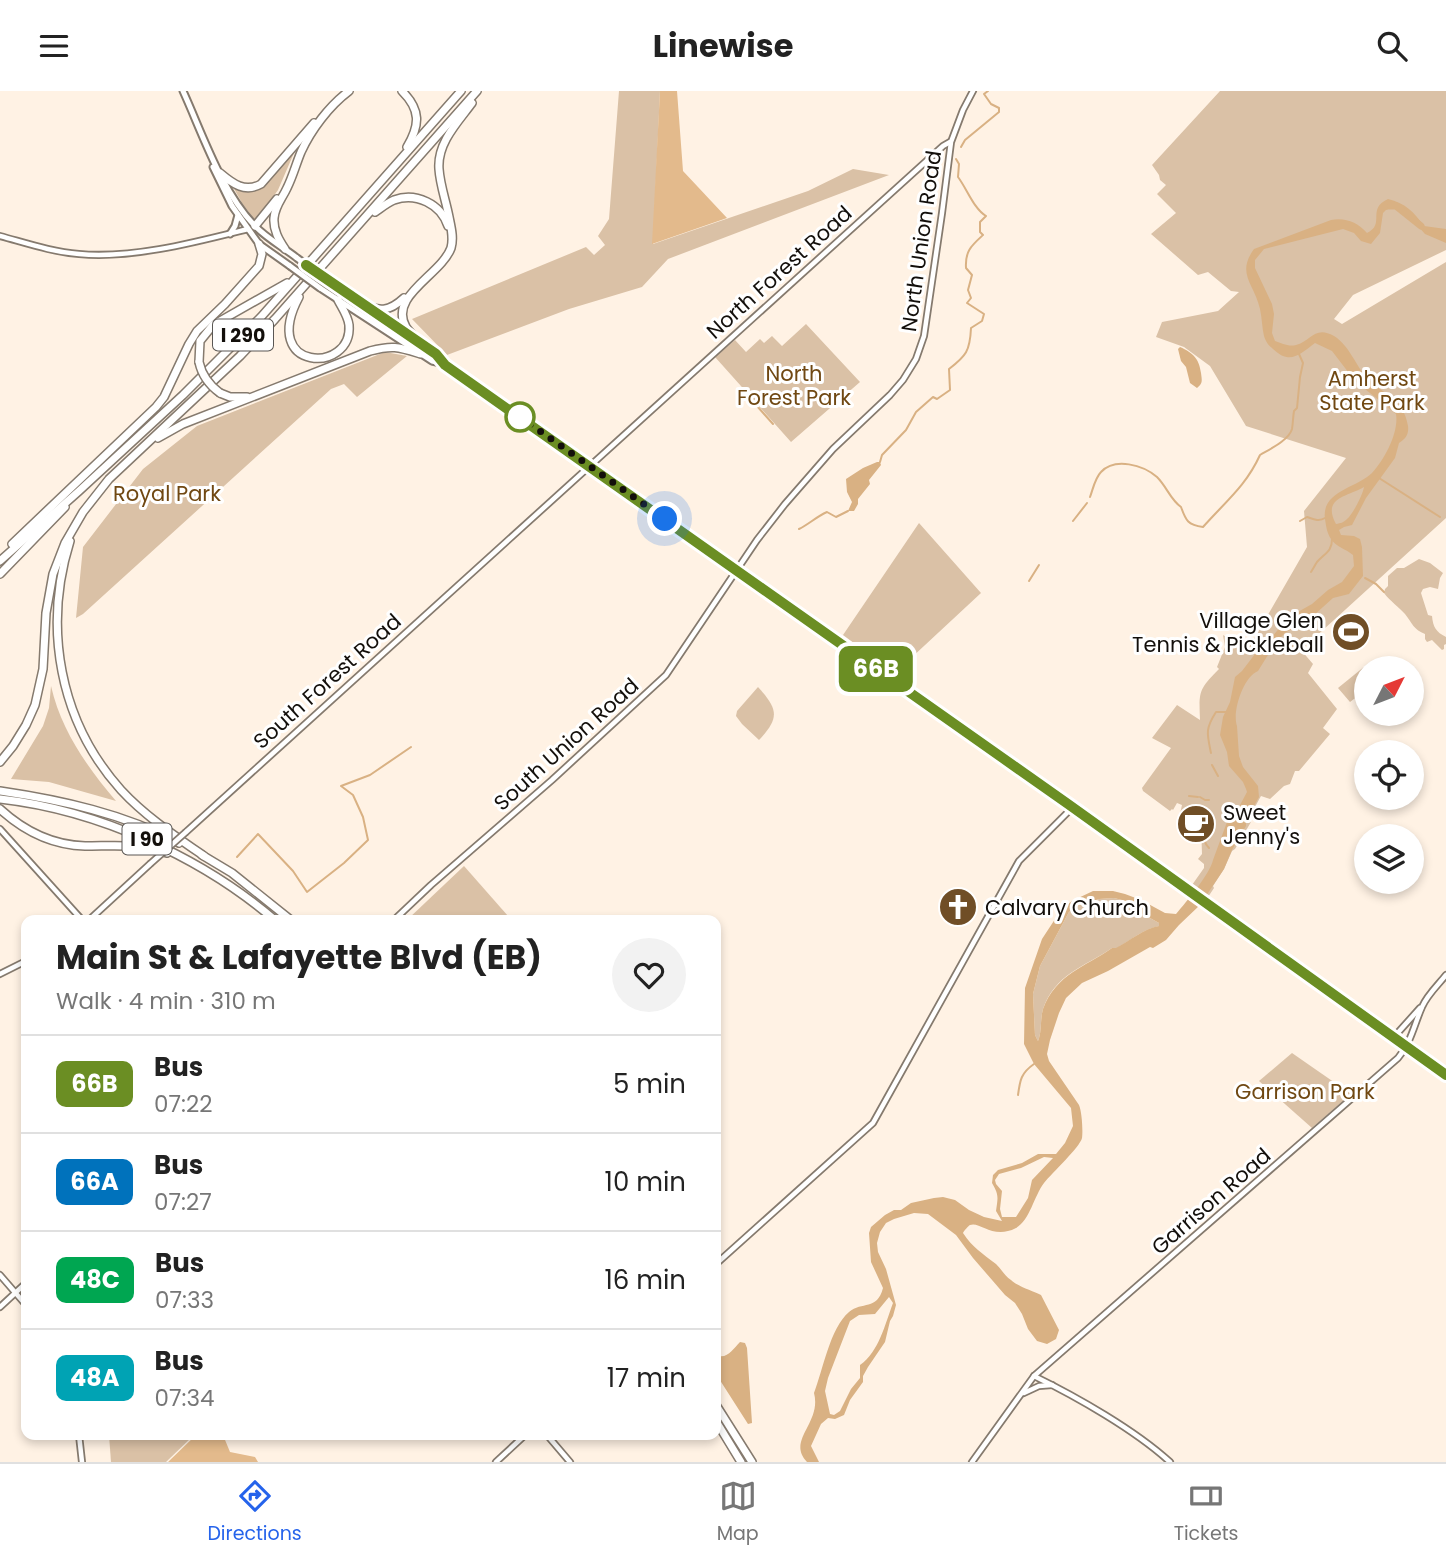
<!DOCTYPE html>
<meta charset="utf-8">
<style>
:root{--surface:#fff;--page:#f2f2f2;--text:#222;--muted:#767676;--line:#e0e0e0;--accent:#2563eb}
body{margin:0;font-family:Poppins,sans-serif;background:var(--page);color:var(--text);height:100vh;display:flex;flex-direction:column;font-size:26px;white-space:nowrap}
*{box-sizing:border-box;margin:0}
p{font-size:23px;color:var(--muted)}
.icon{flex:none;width:38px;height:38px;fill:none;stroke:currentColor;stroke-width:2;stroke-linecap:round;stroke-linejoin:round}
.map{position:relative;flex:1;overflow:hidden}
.details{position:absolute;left:21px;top:824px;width:700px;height:525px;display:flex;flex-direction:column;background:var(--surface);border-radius:14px;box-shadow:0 4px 10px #0003}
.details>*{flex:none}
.badge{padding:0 14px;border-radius:10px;font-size:24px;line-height:46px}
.needle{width:46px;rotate:48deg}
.controls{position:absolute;left:1354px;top:565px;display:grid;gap:14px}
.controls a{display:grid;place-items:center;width:70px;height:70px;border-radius:50%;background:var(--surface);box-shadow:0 4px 10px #0003;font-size:35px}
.you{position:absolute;width:35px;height:35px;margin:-18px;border:5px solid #fff;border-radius:50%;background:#1a73e8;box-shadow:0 0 0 10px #1a73e833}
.map>.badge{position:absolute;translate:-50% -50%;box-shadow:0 0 0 4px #fff}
.round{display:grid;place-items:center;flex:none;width:74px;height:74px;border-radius:37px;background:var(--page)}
.headline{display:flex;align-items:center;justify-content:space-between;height:119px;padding:0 35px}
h1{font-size:33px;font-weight:700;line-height:52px}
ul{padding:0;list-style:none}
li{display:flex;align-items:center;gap:21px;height:98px;padding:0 35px;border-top:2px solid var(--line)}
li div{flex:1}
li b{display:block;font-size:26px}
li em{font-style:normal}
li .badge{min-width:77px;font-weight:700;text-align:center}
header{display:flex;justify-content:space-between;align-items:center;height:91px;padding:0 35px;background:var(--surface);font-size:32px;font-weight:700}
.menu{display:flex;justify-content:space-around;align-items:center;height:98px;border-top:2px solid var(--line);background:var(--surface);font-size:19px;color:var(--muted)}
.menu a{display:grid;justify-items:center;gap:4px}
.menu .on{color:var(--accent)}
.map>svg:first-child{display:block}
</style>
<header><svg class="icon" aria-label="menu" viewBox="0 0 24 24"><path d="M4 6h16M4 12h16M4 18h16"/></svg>Linewise<svg class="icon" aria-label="search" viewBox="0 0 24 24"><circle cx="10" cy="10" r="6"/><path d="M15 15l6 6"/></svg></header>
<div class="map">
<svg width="1446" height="1371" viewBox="0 0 1446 1371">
<rect width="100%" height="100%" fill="#fff2e4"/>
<g fill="#dac1a6">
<polygon points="619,0 660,0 653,153 808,100 853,78 889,84 668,168 642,196 569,218 447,264 412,228 586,156 594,164 605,154 598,145 609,128"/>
<path d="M 1220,0 L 1446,0 L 1446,159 L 1353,204 L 1334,228 L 1342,233 L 1446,171 L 1446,427 L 1301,559 L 1313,573 L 1308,582 L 1337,618 L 1323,637 L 1330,643 L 1299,680 L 1295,680 L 1290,693 L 1284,695 L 1270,708 L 1261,705 L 1251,723 L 1251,731 L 1235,758 L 1232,760 L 1224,778 L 1213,795 L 1214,797 L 1208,806 L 1192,794 L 1204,777 L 1204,773 L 1198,768 L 1202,763 L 1201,734 L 1199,733 L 1198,725 L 1180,723 L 1182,714 L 1177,712 L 1173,719 L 1172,718 L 1170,720 L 1143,700 L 1142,697 L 1171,657 L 1152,647 L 1177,614 L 1200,629 C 1199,601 1198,599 1219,578 L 1217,576 L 1225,556 L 1223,544 L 1247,560 L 1307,456 L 1304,420 L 1346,367 L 1246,335 L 1210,275 L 1184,256 L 1156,246 L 1162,231 L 1218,220 L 1239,201 L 1231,200 L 1208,181 L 1198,184 L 1151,143 L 1176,122 L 1157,103 L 1166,94 L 1160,89 L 1159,84 L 1152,74 Z"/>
<polygon points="297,55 278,99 258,127 256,127 256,129 253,127 242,112 232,94 235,95 238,101 237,97 257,97"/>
<polygon points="806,233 860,291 791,351 715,266 735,249 746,261 760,248 764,252 772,245 782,255"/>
<polygon points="385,261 407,265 357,306 344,293 331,298 83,523 76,527 83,456 143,378 197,335"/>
<polygon points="919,432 981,502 896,581 882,572 882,567 871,559 866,561 843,544"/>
<path d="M 1419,468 L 1430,472 L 1443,482 L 1440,487 L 1438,498 L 1430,496 L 1423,498 L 1421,502 L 1428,524 L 1432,525 C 1433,536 1436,541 1446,546 L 1446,553 L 1444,554 L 1444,558 L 1442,559 L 1432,549 L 1427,551 L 1425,548 L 1425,543 C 1414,539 1412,532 1405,523 C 1399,516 1390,510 1384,502 L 1385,498 L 1388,495 L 1388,485 L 1397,477 L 1404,477 Z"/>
<polygon points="1370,571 1376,577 1367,578 1367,598 1350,611 1338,597"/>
<path d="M 51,595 C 61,639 87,676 116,710 L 49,691 L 11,688 L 43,635 L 49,617 Z"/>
<path d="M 758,596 C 778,618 780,627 759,649 L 742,633 L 736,625 L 737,620 Z"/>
<polygon points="464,775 508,825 504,830 407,829"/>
<path d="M 1114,807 L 1126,810 L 1139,821 L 1159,832 L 1160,835 C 1145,837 1129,850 1116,858 L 1112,857 C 1084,876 1055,883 1043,918 C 1040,928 1042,941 1038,950 L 1035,944 L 1033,903 L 1040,875 L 1069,821 L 1077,815 L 1099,808 Z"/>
<polygon points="1292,962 1351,1003 1312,1037 1259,990"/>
<polygon points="109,1344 194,1344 166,1371 111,1371"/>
</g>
<g fill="#e3ba8c">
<polygon points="660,0 677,0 683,80 727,127 652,153"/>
<polygon points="196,1344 223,1344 230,1361 255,1366 258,1371 168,1371"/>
</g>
<g fill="#d9b183" fill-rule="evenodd">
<path d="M 1388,108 C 1405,112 1414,121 1424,135 L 1446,138 L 1446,152 L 1425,143 L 1417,134 L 1412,125 L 1400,116 L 1386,119 L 1383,122 L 1380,142 L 1371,153 L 1361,150 L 1354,142 L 1343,138 L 1264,158 L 1255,169 L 1255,177 L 1272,213 L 1274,223 L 1272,242 L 1275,250 C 1282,252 1288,256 1296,254 C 1311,250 1315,234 1334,245 C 1349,254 1356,275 1367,287 C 1384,304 1404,308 1408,335 C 1409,343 1406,348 1399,352 L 1395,367 L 1366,407 L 1352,434 L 1344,436 L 1339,439 L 1341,444 L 1354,445 L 1360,448 L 1362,456 L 1363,485 L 1349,503 L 1333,507 L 1313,525 L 1285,542 L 1276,551 L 1258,580 C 1243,586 1232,621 1237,635 L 1239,665 L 1243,676 L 1258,695 L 1259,706 L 1250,722 L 1246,728 L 1246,735 L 1232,759 L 1224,778 L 1200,814 L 1179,834 L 1166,849 L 1153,857 L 1150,856 L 1108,880 L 1082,892 L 1066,907 L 1059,922 L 1050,949 L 1047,963 L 1049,970 L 1079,1014 C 1082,1021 1083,1040 1082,1047 C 1080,1056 1052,1082 1044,1092 C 1034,1105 1030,1129 1016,1137 C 993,1149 980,1130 970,1134 C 968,1135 964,1140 963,1142 C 973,1157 982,1162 996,1173 C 1001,1178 1005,1185 1011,1189 C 1017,1195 1033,1200 1041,1204 L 1059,1239 L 1056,1248 L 1047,1253 L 1037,1250 L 1028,1238 L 1022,1223 L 1015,1212 L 1005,1204 L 973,1167 L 956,1144 L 928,1123 L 914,1122 L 894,1128 L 886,1132 L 880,1141 L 877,1152 L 878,1161 L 886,1178 L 896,1214 L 893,1225 L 890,1230 L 885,1251 L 868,1276 L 863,1285 L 863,1291 L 850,1309 L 844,1324 L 835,1328 L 828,1327 L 821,1333 L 811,1355 L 819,1371 L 807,1371 C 786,1349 822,1332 814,1302 C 823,1279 830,1237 849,1221 C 862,1210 877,1220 883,1197 L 871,1171 L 869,1142 L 871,1136 L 885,1124 L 894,1119 L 901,1119 L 911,1112 L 934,1107 L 943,1106 L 955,1109 L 969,1119 L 984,1126 L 1002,1130 L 996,1120 C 998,1106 999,1104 992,1092 L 993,1084 L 998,1079 L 1022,1072 L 1038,1063 L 1056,1063 L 1065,1052 L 1073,1035 L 1071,1017 L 1034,973 L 1024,953 L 1025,897 L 1042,848 L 1061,819 L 1072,810 L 1093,800 L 1113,800 L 1125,803 L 1141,809 L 1165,822 L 1176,823 C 1187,810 1210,783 1213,769 L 1227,731 L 1232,729 L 1247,701 L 1246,698 L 1243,691 L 1229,675 L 1227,661 L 1220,644 L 1223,626 L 1230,611 L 1235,586 L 1242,580 L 1255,563 L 1266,555 L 1270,548 L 1289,526 L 1312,513 L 1328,499 L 1342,491 L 1354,475 L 1353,464 C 1346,458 1336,456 1331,448 C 1327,442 1326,435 1325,428 C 1321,400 1357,397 1372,382 C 1385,368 1399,341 1396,323 L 1355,290 L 1332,260 L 1315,252 C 1299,264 1290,274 1273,258 C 1268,254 1266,251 1264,245 C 1262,237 1262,227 1260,218 C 1254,192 1236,183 1254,158 L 1331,129 C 1344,126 1358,131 1367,142 C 1386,133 1366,118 1388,108 ZM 1364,396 C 1363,403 1353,423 1347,428 C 1343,432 1341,432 1336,433 C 1322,407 1346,406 1364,396 ZM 1114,807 L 1126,810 L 1139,821 L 1159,832 L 1159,835 C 1145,837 1129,850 1116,857 L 1112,857 C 1085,876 1056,883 1043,918 C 1040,928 1042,941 1038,950 L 1035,944 L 1033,903 L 1040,875 L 1069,821 L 1078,815 L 1099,808 ZM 1044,1066 L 1053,1067 L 1032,1089 L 1028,1107 L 1016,1126 L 1002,1126 L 1000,1118 L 1002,1100 L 996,1093 L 995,1089 L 999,1083 L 1021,1077 ZM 889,1206 L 893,1212 C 885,1233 879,1261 860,1274 L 860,1287 L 851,1298 L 840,1320 L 834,1324 L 830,1323 L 825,1300 L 828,1287 L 850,1230 L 859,1224 L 875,1223 Z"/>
<path d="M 1180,256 C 1193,262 1199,267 1201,282 C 1202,290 1203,292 1197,297 L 1190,292 L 1186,276 L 1181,270 L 1178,258 Z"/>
<polygon points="877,371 880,371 881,374 869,389 870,393 858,408 858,413 854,420 848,420 852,411 847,401 846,388 863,377"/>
<path d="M 740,1251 L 745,1252 L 747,1257 L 752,1332 L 748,1333 L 716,1283 L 716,1264 C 727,1269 733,1258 740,1251 Z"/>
</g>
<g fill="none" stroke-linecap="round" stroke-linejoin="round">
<g stroke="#d9b183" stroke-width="2">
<polyline points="961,56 965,49 999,21 999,17 991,13 984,3 988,0"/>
<polyline points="741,297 773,333"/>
<path d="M 880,371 L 882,364 L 906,339 L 916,321 L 933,306 L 937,308 L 950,299 L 949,278 C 966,265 970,260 971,237 L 982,230 L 984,223 L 967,212 L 971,207 L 968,199 L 972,184 L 966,177 C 965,160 971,155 983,144 L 980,141 L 980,131 L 986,125 C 974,118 967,98 958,86 L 959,73 L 956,68"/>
<polyline points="1379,387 1440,426"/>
<path d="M 1090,406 C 1093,398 1095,387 1101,381 C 1115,366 1143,374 1157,386 C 1167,396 1170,408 1181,416 C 1186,430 1188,434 1203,436 C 1225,411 1246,395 1260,364 C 1270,358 1289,349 1292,338 C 1293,332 1293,326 1294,320 L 1297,317 L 1300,286 L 1303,272 L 1299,263"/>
<polyline points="1073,430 1087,412"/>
<path d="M 1300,430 L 1307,426 C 1313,428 1319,431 1325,427"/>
<path d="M 799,438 C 809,433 816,426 827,421 L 836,426 L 848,420"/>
<path d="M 1311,481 C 1313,478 1315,474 1317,471 C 1325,462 1332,461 1332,448"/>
<polyline points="1365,487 1376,493 1384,501"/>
<polyline points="1029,490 1039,474"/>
<path d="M 1211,662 C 1207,643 1205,638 1216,621 L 1226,621"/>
<polyline points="1212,674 1218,685"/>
<polyline points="1189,705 1198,706"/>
<polyline points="1200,706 1205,709 1209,709"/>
<path d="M 1209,757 C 1200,748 1203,733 1211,724"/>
<polyline points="237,766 258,743 293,780 307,801 344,772 368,749 363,726 353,704 341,695 370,684 411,656"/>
<path d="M 1018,1004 C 1020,989 1021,982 1034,973"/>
</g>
<polyline stroke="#d9b183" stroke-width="7" points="1391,115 1396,115 1421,135"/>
<defs>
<g id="secondary">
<path d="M 0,145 C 26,152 52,161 79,163 C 133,168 196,151 248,138"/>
<polyline points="0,738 83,830"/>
<polyline points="186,741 943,55 950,51"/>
<polyline points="88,830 150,773"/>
<polyline points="393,830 431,794 552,689 666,584 757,449 785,413 833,358 890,304 903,289 916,268 924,245 942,122 951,51 963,19 973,0"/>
<polyline points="0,883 26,870"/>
<polyline points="1394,946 1420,917"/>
<polyline points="716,1173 873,1032 1019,770 1072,717"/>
<polyline points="0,1184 26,1214"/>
<polyline points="0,1216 26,1192"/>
<path d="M 1034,1285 C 1077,1306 1135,1339 1170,1371"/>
<polyline points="1024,1302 1039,1295 1052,1294"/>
<polyline points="79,1344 82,1371"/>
<polyline points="547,1344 570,1371"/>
<polyline points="496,1371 525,1344"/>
<path d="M 972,1371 L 1034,1285 L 1398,967 C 1411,952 1414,934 1422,916 C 1427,904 1438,894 1446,884"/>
</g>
<g id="primary">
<path d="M 183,0 C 203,44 221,99 254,134 C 266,147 283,156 297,167"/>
<polyline points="213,76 232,115 259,153 290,175"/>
<polyline points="230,143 235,135 238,124"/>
<polyline points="327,189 436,263 445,273 1072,717 1446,984"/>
<polyline points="320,197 432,270 445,273"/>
</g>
<g id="highway">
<path d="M 402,0 C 421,19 420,34 407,56"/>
<path d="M 220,82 C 233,93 245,102 261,93 L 314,32"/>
<path d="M 375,121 C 381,117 387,112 394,109 C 416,101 441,113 448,135"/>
<polyline points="255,135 277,108"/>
<path d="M 285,158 C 279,149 273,139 274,127 C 275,115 282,108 287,97 C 293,85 296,73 301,61 C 311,39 329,15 349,0"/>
<path d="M 299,206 C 259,281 353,283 349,234 C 348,225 342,217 338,209"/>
<path d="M 361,212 C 379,221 389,221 404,207"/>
<path d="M 421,252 C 416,247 410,242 406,236 C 388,205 441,184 451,157 C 454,147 451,136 449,126 C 446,110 440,94 439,78 C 437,52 458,31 472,12"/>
<polyline points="199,271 200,250 213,234 287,192"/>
<polyline points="220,302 230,306 247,306"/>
<path d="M 158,347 L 183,333 L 370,260 C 393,254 398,256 421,263"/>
<path d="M 70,450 C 43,536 59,630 121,699 C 145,725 175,745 204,765"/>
<polyline points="12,453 156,316 164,306 189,253 197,240 225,213 259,175 262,163 259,153"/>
<polyline points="0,470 79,400 183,304 261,226 461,0"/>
<polyline points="0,483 65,416"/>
<polyline points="0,671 13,655 26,634 35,614 43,578 46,522 53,483 65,452 83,421 109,388 240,265 275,228 477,0"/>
<path d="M 0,700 C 61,709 125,723 179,752"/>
<path d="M 0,708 C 98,719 202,766 276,830"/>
<path d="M 0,718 C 24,740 51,754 85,755 C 114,755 138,752 167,762"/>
<polyline points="202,764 232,782 292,830"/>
<polyline points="716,1314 752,1371"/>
<polyline points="716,1330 741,1371"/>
</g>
</defs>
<use href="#secondary" stroke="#857a6e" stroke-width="8"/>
<use href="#primary" stroke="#857a6e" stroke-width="9"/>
<use href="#highway" stroke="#857a6e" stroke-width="10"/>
<use href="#secondary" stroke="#fff" stroke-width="4.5"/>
<use href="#primary" stroke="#fff" stroke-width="5"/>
<use href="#highway" stroke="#fff" stroke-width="7"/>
<defs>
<polyline id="secondary-bridge" points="150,773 186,741"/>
<g id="primary-bridge">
<polyline points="297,167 327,189"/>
<polyline points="290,175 320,197"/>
</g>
<path id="highway-bridge" d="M 199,271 C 202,285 209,294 220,302"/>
</defs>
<use href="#secondary-bridge" stroke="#857a6e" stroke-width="8" stroke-linecap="butt"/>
<use href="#primary-bridge" stroke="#857a6e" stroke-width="9" stroke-linecap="butt"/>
<use href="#highway-bridge" stroke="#857a6e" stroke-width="10" stroke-linecap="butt"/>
<use href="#secondary-bridge" stroke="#fff" stroke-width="4.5"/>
<use href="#primary-bridge" stroke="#fff" stroke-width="5"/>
<use href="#highway-bridge" stroke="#fff" stroke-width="7"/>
</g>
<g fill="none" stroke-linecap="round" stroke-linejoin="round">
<defs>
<polyline id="line" points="306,174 436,263 445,274 1068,713 1446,984"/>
</defs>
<use href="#line" stroke="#fff" stroke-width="16"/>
<use href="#line" stroke="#6b8e23" stroke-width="10"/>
<polyline stroke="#130f0b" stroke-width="7" stroke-dasharray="0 12.6" points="520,326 665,428"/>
</g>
<defs>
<symbol id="stadium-disc" viewBox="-11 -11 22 22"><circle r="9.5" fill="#704e26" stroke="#fff"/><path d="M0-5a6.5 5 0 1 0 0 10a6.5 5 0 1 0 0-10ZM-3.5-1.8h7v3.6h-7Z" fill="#fff"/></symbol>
<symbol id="cafe-disc" viewBox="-11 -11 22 22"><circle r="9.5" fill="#704e26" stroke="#fff"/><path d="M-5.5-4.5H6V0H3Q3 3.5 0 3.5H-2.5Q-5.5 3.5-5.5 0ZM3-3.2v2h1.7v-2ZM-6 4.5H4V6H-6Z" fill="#fff"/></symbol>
<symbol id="church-disc" viewBox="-11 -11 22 22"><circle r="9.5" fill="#704e26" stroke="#fff"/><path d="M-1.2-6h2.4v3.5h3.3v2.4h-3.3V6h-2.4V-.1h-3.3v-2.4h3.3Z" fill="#fff"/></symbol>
</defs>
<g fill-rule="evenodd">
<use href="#stadium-disc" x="1329" y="519" width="44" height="44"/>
<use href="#cafe-disc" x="1174" y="711" width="44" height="44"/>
<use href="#church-disc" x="936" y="794" width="44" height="44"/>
</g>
<circle fill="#fff" stroke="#6b8e23" stroke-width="3.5" cx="520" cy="326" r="14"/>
<g text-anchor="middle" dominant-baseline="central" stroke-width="6" stroke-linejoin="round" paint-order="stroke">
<g fill="#fff" stroke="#5a5754" stroke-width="2">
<rect x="213" y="228.5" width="60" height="31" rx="5"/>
<rect x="122.5" y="732.5" width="49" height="31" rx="5"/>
</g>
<g font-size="19" font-weight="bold" fill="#130f0b">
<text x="243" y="244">I 290</text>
<text x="147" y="748">I 90</text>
</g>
<g font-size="21" fill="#130f0b" stroke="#fff">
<text transform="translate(921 150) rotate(-82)">North Union Road</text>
<text transform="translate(779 181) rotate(-42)">North Forest Road</text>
<text transform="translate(327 590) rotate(-42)">South Forest Road</text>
<text transform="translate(566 653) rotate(-42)">South Union Road</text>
<text transform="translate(1211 1110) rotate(-41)">Garrison Road</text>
</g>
<g font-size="21" fill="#704812" stroke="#fff">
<text x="794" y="282">North<tspan x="794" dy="24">Forest Park</tspan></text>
<text x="1372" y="287">Amherst<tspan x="1372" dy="24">State Park</tspan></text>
<text x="167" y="402">Royal Park</text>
<text x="1305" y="1000">Garrison Park</text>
</g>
<g font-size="21" fill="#130f0b" stroke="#fff" text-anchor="start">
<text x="1324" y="529" text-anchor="end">Village Glen<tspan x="1324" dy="24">Tennis &amp; Pickleball</tspan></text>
<text x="1223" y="721">Sweet<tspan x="1223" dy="24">Jenny's</tspan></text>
<text x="985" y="816">Calvary Church</text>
</g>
</g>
</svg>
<div class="controls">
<a><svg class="needle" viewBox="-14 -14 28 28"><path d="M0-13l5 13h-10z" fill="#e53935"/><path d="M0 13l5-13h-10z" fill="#767676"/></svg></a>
<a><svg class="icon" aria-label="locate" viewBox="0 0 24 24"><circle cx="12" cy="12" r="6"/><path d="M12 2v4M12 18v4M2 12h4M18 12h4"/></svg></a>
<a><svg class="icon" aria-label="layers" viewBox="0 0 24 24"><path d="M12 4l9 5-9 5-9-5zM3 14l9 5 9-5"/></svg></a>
</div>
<div class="you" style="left:665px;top:428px"></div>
<b class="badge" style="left:876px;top:578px;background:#6b8e23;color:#fff">66B</b>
<section class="details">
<div class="headline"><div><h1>Main St &amp; Lafayette Blvd (EB)</h1><p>Walk · 4 min · 310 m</p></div><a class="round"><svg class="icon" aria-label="heart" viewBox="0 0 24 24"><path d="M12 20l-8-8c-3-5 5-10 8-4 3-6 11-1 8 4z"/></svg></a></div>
<ul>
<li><span class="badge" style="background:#6b8e23;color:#fff">66B</span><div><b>Bus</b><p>07:22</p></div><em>5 min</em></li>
<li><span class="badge" style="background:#0072bc;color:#fff">66A</span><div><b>Bus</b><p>07:27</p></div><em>10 min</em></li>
<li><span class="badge" style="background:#00a651;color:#fff">48C</span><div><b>Bus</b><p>07:33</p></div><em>16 min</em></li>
<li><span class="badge" style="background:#00a3b4;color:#fff">48A</span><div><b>Bus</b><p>07:34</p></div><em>17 min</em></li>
</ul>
</section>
</div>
<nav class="menu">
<a class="on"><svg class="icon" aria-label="directions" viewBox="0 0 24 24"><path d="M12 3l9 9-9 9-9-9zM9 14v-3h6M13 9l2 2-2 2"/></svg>Directions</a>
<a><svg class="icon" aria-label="map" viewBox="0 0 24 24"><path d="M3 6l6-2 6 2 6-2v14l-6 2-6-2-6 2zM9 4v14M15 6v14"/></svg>Map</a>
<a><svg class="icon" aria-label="tickets" viewBox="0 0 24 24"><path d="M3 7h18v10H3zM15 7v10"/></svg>Tickets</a>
</nav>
